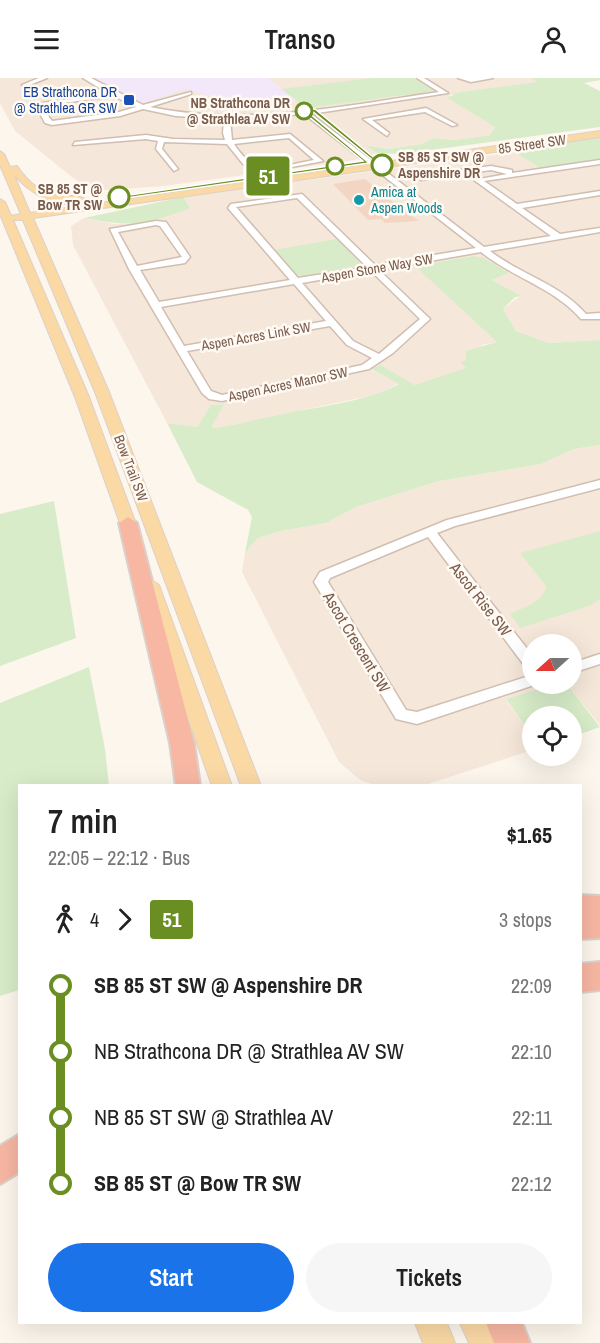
<!DOCTYPE html>
<meta charset="utf-8">
<style>
:root{--surface:#fff;--page:#f6f6f6;--text:#222;--muted:#767676;--accent:#1a73e8}
body{margin:0;font-family:"Archivo Narrow",sans-serif;background:var(--page);color:var(--text);height:100vh;display:flex;flex-direction:column;font-size:22px;white-space:nowrap}
*{box-sizing:border-box;margin:0}
p{font-size:20px;color:var(--muted)}
.icon{flex:none;width:33px;height:33px;fill:none;stroke:currentColor;stroke-width:2;stroke-linecap:round;stroke-linejoin:round}
.map{position:relative;flex:1;overflow:hidden}
.sheet{position:absolute;left:18px;top:706px;width:564px;height:540px;display:flex;flex-direction:column;background:var(--surface);border-radius:0px;box-shadow:0 6px 24px #0002}
.sheet>*{flex:none}
.badge{padding:0 12px;border-radius:4px;font-size:21px;line-height:39px}
.needle{width:39px;rotate:249deg}
.fabs{position:absolute;left:522px;top:556px;display:grid;gap:12px}
.fabs a{display:grid;place-items:center;width:60px;height:60px;border-radius:50%;background:var(--surface);box-shadow:0 6px 24px #0002;font-size:30px}
.map>.badge{position:absolute;translate:-50% -50%;box-shadow:0 0 0 3px #fff}
.legs{display:flex;align-items:center;gap:9px;height:66px;padding:0 30px;font-size:20px}
.legs p{margin-inline-start:auto}
.head{display:flex;align-items:center;justify-content:space-between;height:102px;padding:0 30px}
h1{font-size:33px;font-weight:600;line-height:45px}
.cta{display:flex;gap:12px;margin-top:auto;padding:12px 30px}
.cta a{flex:1;height:69px;border-radius:36px;background:var(--accent);color:#fff;font-size:24px;font-weight:600;line-height:69px;text-align:center}
.cta a+a{background:var(--page);color:var(--text)}
ul{padding:0 30px;list-style:none}
li{display:flex;align-items:center;gap:21px;height:66px;font-size:22px}
li i{display:grid;place-items:center;width:9px;height:100%;margin:0 8px;background:currentColor}
li i::after{content:'';width:15px;height:15px;margin:-8px;border:4px solid;border-radius:50%;background:var(--surface)}
li p{margin-inline-start:auto}
li:first-child i{background:linear-gradient(#0000 50%,currentColor 0)}
li:last-child i{background:linear-gradient(currentColor 50%,#0000 0)}
header{display:flex;justify-content:space-between;align-items:center;height:78px;padding:0 30px;background:var(--surface);font-size:27px;font-weight:600}
.map>svg:first-child{display:block}
</style>
<header><svg class="icon" aria-label="menu" viewBox="0 0 24 24"><path d="M4 6h16M4 12h16M4 18h16"/></svg>Transo<svg class="icon" aria-label="person" viewBox="0 0 24 24"><circle cx="12" cy="8" r="4"/><path d="M4 21q1-7 8-7t8 7"/></svg></header>
<div class="map">
<svg width="600" height="1265" viewBox="0 0 600 1265">
<rect width="100%" height="100%" fill="#fdf6ec"/>
<g fill="#f5e8da">
<polygon points="0,0 531,0 538,4 455,15 447,19 495,49 490,57 455,62 433,60 422,66 389,71 367,67 377,75 355,82 164,108 107,112 83,108 15,53 0,25"/>
<polygon points="515,74 542,91 600,82 600,262 549,265 516,253 503,231 520,218 492,202 509,195 473,178 416,188 498,264 482,267 467,290 436,301 415,307 380,288 371,292 399,305 379,316 269,339 242,348 210,350 223,326 211,327 197,349 167,345 73,167 71,148 84,140 115,146 147,144 190,130 183,119"/>
<polygon points="600,367 600,647 567,606 572,606 572,567 532,567 532,606 555,606 506,622 532,658 532,672 422,708 377,708 360,702 339,684 242,494 245,475 258,460 281,453 326,445 356,429 439,403 541,386 574,371"/>
</g>
<polygon fill="#f3e8fa" points="94,0 268,0 296,22 237,28 206,27 216,20 184,11 141,26"/>
<g fill="#d8ecc9">
<polygon points="372,0 414,0 435,13 307,30 281,11"/>
<polygon points="531,0 600,0 600,2 584,5 600,13 600,49 402,76 377,75 365,67 389,71 422,66 433,60 455,62 490,57 495,49 446,19 452,18 454,15 537,4"/>
<polygon points="600,59 600,82 542,91 510,71"/>
<path d="M 183,119 L 190,130 C 147,147 130,149 84,140 Z"/>
<polygon points="337,161 360,185 360,187 304,198 294,196 273,172"/>
<path d="M 473,178 L 484,180 L 509,195 L 492,202 L 521,218 L 515,219 L 503,231 L 516,253 L 549,265 L 600,262 L 600,367 L 574,371 L 541,386 L 439,403 L 356,429 L 326,445 L 281,453 L 258,460 L 245,475 L 252,439 L 248,432 L 197,404 L 167,345 L 197,349 L 211,327 L 224,326 L 211,350 C 235,349 255,341 278,337 C 318,328 364,325 399,306 L 371,291 L 380,287 L 415,307 L 466,290 L 461,284 L 466,282 L 466,273 L 497,264 L 415,188 Z"/>
<polygon points="54,423 76,560 0,588 0,436"/>
<path d="M 600,453 L 600,521 L 589,528 L 520,550 L 510,536 C 522,530 544,524 546,508 L 520,475 Z"/>
<polygon points="89,589 105,671 109,708 20,708 19,912 0,918 0,625"/>
<polygon points="555,606 567,606 600,649 572,659 572,639 532,639 532,658 506,621"/>
</g>
<polygon fill="#f3d5c3" points="365,101 403,132 419,143 385,145 381,141 368,142 333,106"/>
<g fill="none" stroke-linecap="round" stroke-linejoin="round">
<defs>
<g id="minor">
<polygon points="39,0 47,0 27,8 22,7"/>
<path d="M 83,0 L 91,0 L 143,27 L 191,14 L 191,16 L 150,29 C 247,49 343,28 439,14 L 417,0 L 424,0 L 448,15 L 311,36 L 484,169 L 551,158 L 474,102 L 507,96 L 491,92 L 421,102 L 418,98 L 491,88 L 512,92 L 512,95 L 600,82 L 600,86 L 484,103 L 517,126 L 600,113 L 600,117 L 522,130 L 560,156 L 600,150 L 600,154 L 490,173 C 521,197 560,206 586,236 L 600,235 L 600,241 L 581,241 C 553,209 513,200 481,174 L 379,192 L 430,241 L 393,275 L 369,291 L 222,323 L 209,321 L 202,315 L 129,191 L 110,151 L 156,143 L 166,144 L 190,179 L 185,185 L 140,192 L 159,224 L 290,202 L 228,130 L 231,126 L 302,116 L 375,187 L 476,170 L 304,36 L 230,41 L 232,62 L 290,56 L 323,83 L 261,95 L 243,86 L 227,66 L 164,64 L 162,71 L 178,91 L 174,93 L 156,71 L 158,63 L 146,61 L 73,67 L 75,64 L 146,57 L 173,61 L 225,62 L 223,55 L 224,41 L 176,38 L 143,31 L 120,38 L 52,47 L 45,45 L 35,26 L 109,16 ZM 114,18 L 136,29 L 119,34 L 52,43 L 41,28 ZM 289,60 L 314,82 C 278,88 257,102 234,66 ZM 297,120 L 367,189 L 298,200 L 236,129 ZM 156,147 L 160,148 L 182,179 L 137,188 L 118,154 ZM 371,193 L 420,241 L 379,276 L 353,263 L 302,205 ZM 294,206 L 326,243 L 184,268 L 161,229 ZM 330,248 L 347,267 L 372,280 L 362,287 L 222,317 L 211,313 L 187,273 Z"/>
<polygon points="458,0 493,0 471,4"/>
<polygon points="426,30 457,47 452,48 425,34 372,42 389,55 387,58 363,41"/>
<polygon points="600,402 600,410 455,448 437,455 532,577 532,592 527,591 428,459 330,500 328,504 406,632 417,634 532,597 532,606 537,606 417,646 396,641 314,504 320,494 447,442"/>
<polygon points="600,576 600,586 572,595 572,585"/>
</g>
<g id="major">
<path d="M 600,53 L 600,59 L 33,140 L 109,314 L 261,708 L 241,708 L 95,314 L 23,142 L 13,142 L 89,319 L 143,465 L 141,469 L 129,469 L 127,465 L 75,319 L 0,136 L 0,121 L 5,124 L 11,138 L 21,136 L 0,87 L 0,73 L 4,76 L 10,89 L 17,88 C 30,107 43,117 66,118 C 73,118 79,117 85,121 C 64,136 26,114 13,95 L 30,135 Z"/>
<polygon points="150,501 159,507 232,708 212,708 141,507"/>
<polygon points="415,1245 447,1245 455,1265 423,1265"/>
<polygon points="460,1245 492,1245 501,1265 469,1265"/>
</g>
<g id="highway">
<polygon points="128,439 137,445 194,665 200,708 176,708 170,665 119,445"/>
<polygon points="580,817 600,818 600,860 580,861"/>
<polygon points="600,884 600,912 580,914 580,886"/>
<polygon points="20,1056 20,1094 0,1106 0,1068"/>
<polygon points="486,1245 522,1245 530,1265 494,1265"/>
</g>
</defs>
<use href="#minor" stroke="#d1beb0" stroke-width="3"/>
<use href="#major" stroke="#dad1cd" stroke-width="2"/>
<use href="#highway" stroke="#dad1cd" stroke-width="4"/>
<use href="#minor" fill="#fff" fill-rule="evenodd"/>
<use href="#major" fill="#fbd9a5" fill-rule="evenodd"/>
<use href="#highway" fill="#f7b7a3" fill-rule="evenodd"/>
</g>
<polygon fill="#6b8e23" stroke="#fff" stroke-width="1.5" points="315,31 384,88 380,88 312,33 308,34 369,85 119,121 116,119 363,83 302,33"/>
<rect fill="#1a4fb4" stroke="#fffaf3" stroke-width="2" x="123" y="16" width="12" height="12" rx="3"/>
<g fill="#fff" stroke="#6b8e23" stroke-width="3">
<circle cx="304" cy="33" r="8"/>
<circle cx="382" cy="87" r="10"/>
<circle cx="335" cy="88" r="8"/>
<circle cx="119" cy="119" r="10"/>
</g>
<circle fill="#0f9aa8" stroke="#fffaf3" stroke-width="2" cx="359" cy="122" r="6"/>
<g text-anchor="middle" dominant-baseline="central" stroke-width="5" stroke-linejoin="round" paint-order="stroke">
<g font-size="14" fill="#164399" stroke="#fffaf3" text-anchor="end">
<text x="117" y="14">EB Strathcona DR<tspan x="117" dy="16">@ Strathlea GR SW</tspan></text>
</g>
<g font-size="14" font-weight="bold" fill="#7a5c4d" stroke="#fffaf3" text-anchor="end">
<text x="290" y="25">NB Strathcona DR<tspan x="290" dy="16">@ Strathlea AV SW</tspan></text>
<text x="398" y="79" text-anchor="start">SB 85 ST SW @<tspan x="398" dy="16">Aspenshire DR</tspan></text>
<text x="102" y="111">SB 85 ST @<tspan x="102" dy="16">Bow TR SW</tspan></text>
</g>
<g font-size="14" fill="#7a5c4d" stroke="#fffaf3">
<text transform="translate(532 66) rotate(-8)">85 Street SW</text>
<text transform="translate(377 190) rotate(-10)">Aspen Stone Way SW</text>
<text transform="translate(256 258) rotate(-10)">Aspen Acres Link SW</text>
<text transform="translate(288 306) rotate(-12)">Aspen Acres Manor SW</text>
<text transform="translate(131 390) rotate(69)">Bow Trail SW</text>
</g>
<g font-size="14" fill="#0d838f" stroke="#fffaf3" text-anchor="start">
<text x="371" y="114">Amica at<tspan x="371" dy="16">Aspen Woods</tspan></text>
</g>
<g font-size="16" fill="#7a5c4d" stroke="#fffaf3">
<text transform="translate(481 521) rotate(52)">Ascot Rise SW</text>
<text transform="translate(357 564) rotate(59)">Ascot Crescent SW</text>
</g>
</g>
</svg>
<div class="fabs">
<a><svg class="needle" viewBox="-14 -14 28 28"><path d="M0-13l5 13h-10z" fill="#e53935"/><path d="M0 13l5-13h-10z" fill="#767676"/></svg></a>
<a><svg class="icon" aria-label="locate" viewBox="0 0 24 24"><circle cx="12" cy="12" r="6"/><path d="M12 2v4M12 18v4M2 12h4M18 12h4"/></svg></a>
</div>
<b class="badge" style="left:268px;top:98px;background:#6b8e23;color:#fff">51</b>
<section class="sheet">
<div class="head"><div><h1>7 min</h1><p>22:05 – 22:12 · Bus</p></div><b>$1.65</b></div>
<div class="legs"><svg class="icon" aria-label="walk" viewBox="0 0 24 24"><circle cx="13" cy="4" r="2"/><path d="M13 8l-2 6 4 7M11 14l-3 7M7 12l3-4h3l4 4"/></svg>4<svg class="icon" aria-label="forward" viewBox="0 0 24 24"><path d="M9 5l7 7-7 7"/></svg><b class="badge" style="background:#6b8e23;color:#fff">51</b><p>3 stops</p></div>
<ul>
<li><i style="color:#6b8e23"></i><b>SB 85 ST SW @ Aspenshire DR</b><p>22:09</p></li>
<li><i style="color:#6b8e23"></i><span>NB Strathcona DR @ Strathlea AV SW</span><p>22:10</p></li>
<li><i style="color:#6b8e23"></i><span>NB 85 ST SW @ Strathlea AV</span><p>22:11</p></li>
<li><i style="color:#6b8e23"></i><b>SB 85 ST @ Bow TR SW</b><p>22:12</p></li>
</ul>
<div class="cta"><a>Start</a><a>Tickets</a></div>
</section>
</div>
